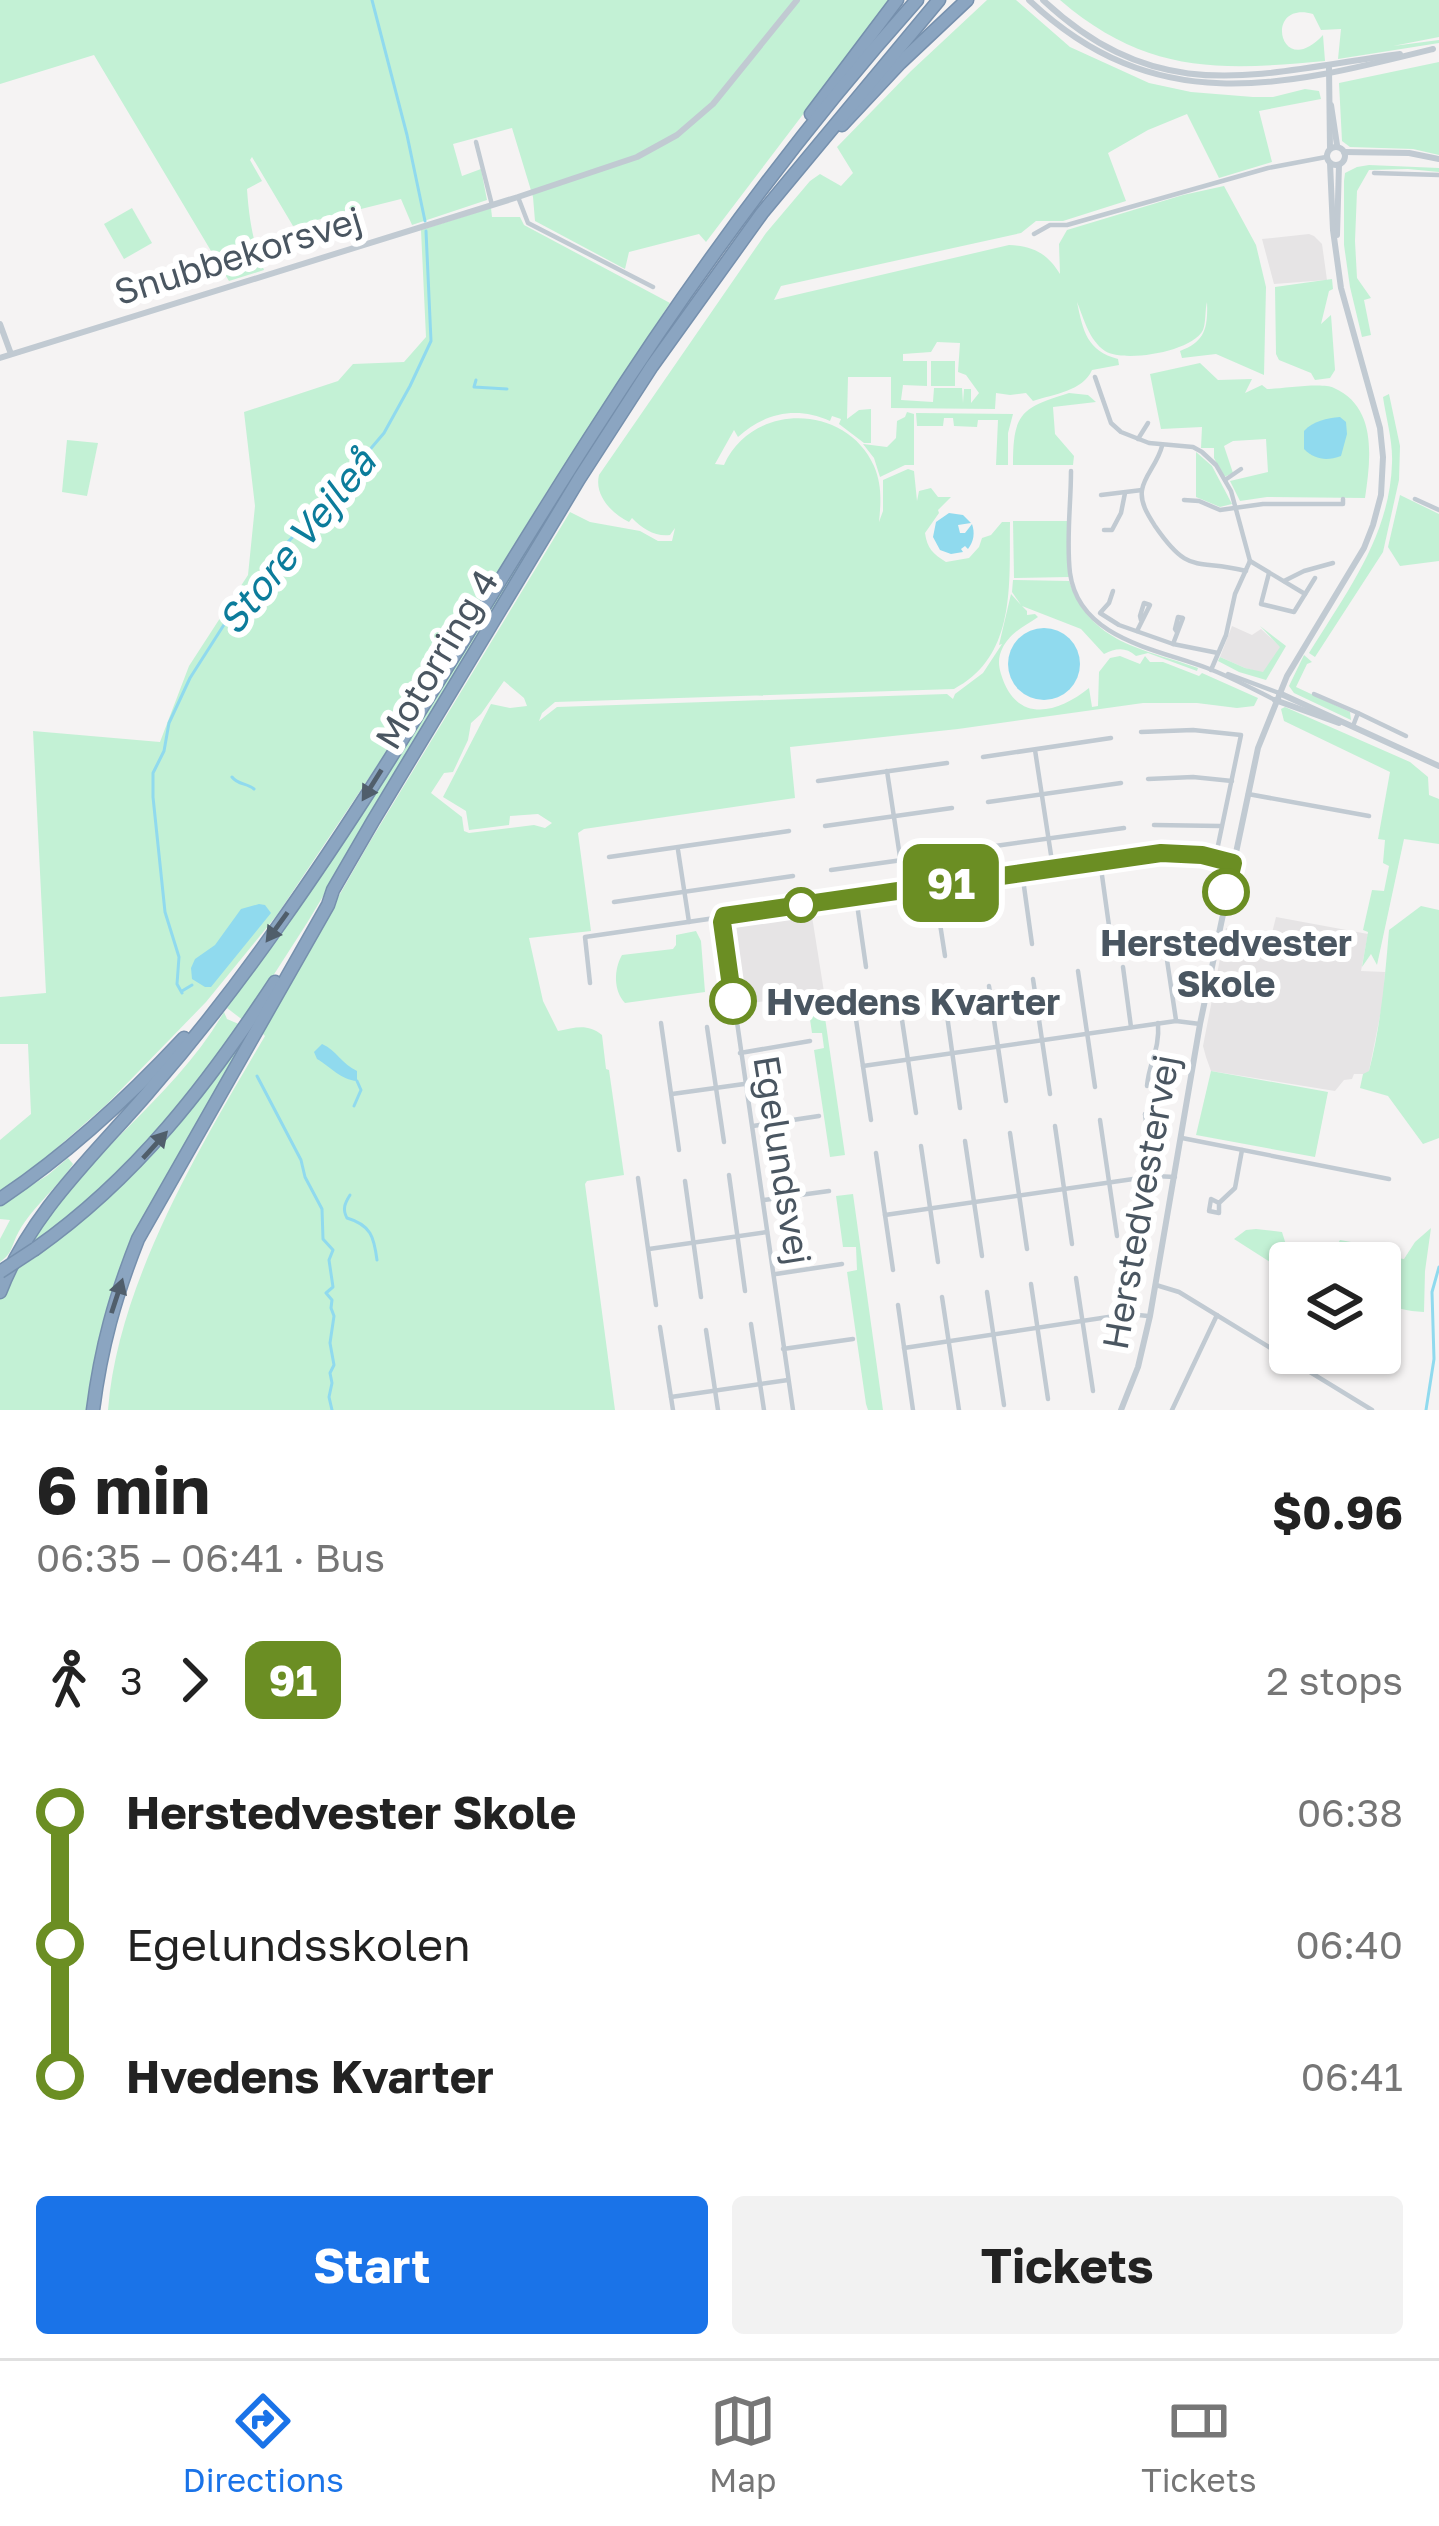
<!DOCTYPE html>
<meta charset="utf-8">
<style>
:root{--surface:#fff;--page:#f2f2f2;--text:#222;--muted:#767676;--line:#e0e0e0;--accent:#1a73e8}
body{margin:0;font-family:"Golos Text",sans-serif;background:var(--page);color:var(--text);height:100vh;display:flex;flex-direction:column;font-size:45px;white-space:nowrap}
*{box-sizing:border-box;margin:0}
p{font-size:39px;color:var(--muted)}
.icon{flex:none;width:66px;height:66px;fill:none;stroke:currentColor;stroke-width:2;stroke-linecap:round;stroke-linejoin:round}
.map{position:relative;height:1410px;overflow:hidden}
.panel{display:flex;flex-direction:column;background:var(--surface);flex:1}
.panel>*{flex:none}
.badge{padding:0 24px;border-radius:18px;font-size:42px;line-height:78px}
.controls{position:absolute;left:1269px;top:1242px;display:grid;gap:24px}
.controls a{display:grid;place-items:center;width:132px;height:132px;border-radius:12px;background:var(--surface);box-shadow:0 3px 9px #0004;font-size:60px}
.map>.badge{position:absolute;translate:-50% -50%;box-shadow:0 0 0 6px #fff}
.legs{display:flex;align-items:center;gap:18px;height:132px;padding:0 36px;font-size:39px}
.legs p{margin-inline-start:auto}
.overview{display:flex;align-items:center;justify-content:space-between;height:204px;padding:0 36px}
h1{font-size:66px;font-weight:700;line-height:90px}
.button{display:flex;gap:24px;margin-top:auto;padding:24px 36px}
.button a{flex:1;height:138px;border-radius:12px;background:var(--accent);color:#fff;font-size:48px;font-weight:700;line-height:138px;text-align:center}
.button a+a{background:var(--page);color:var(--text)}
ul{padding:0 36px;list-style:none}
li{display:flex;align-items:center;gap:42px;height:132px;font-size:45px}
li i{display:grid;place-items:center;width:18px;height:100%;margin:0 15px;background:currentColor}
li i::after{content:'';width:30px;height:30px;margin:-15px;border:9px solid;border-radius:50%;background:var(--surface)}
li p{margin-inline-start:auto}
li:first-child i{background:linear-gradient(#0000 50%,currentColor 0)}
li:last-child i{background:linear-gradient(currentColor 50%,#0000 0)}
.tab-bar{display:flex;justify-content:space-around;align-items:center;height:168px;border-top:3px solid var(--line);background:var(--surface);font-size:33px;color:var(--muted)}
.tab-bar a{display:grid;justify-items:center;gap:6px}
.tab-bar .selected{color:var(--accent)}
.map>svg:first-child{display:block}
</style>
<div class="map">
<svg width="1439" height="1410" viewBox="0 0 1439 1410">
<rect width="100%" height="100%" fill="#f5f3f3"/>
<g fill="#e6e4e5">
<polygon points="1309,234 1314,236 1322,244 1327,280 1274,284 1262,239"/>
<polygon points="1232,626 1252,635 1261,629 1281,647 1263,673 1245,668 1220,657"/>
<polygon points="811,910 824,992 739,1005 727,922"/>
<polygon points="1276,917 1368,934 1361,971 1385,972 1384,996 1369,1071 1366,1074 1354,1074 1352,1079 1344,1080 1335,1091 1211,1071 1206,1057 1203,1046 1226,928 1271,937"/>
</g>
<g fill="#c3f1d5" fill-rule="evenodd">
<path d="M 0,0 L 890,0 L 706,242 L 699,234 L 629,252 L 625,269 L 535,221 L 533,197 L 512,128 L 453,144 L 462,176 L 481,169 L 487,200 L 412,225 L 401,199 L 293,226 L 252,157 L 250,160 L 262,181 L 247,189 C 249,219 253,243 264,270 L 229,281 L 94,55 L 0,84 Z"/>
<path d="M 987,0 L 1016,0 L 1070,47 L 1149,83 L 1191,92 L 1253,97 L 1273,97 L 1305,89 L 1319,91 L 1321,99 L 1259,111 L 1272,162 L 1219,178 L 1187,114 L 1148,130 L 1108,153 L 1126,201 L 1063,221 L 1036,221 L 1021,233 L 781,286 L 774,300 L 1009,245 C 1033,246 1047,253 1060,274 L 1059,244 L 1067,230 L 1183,195 L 1224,186 L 1256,245 L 1266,287 L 1264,375 L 1216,354 L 1182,358 L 1180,351 C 1205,342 1208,328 1207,302 C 1205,309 1206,323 1203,330 C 1192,352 1124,363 1105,351 C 1089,340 1084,319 1077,302 C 1083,331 1087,351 1118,359 L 1119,365 L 1092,370 C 1083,391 1054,394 1033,401 L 1026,393 L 1010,395 L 996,393 L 995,409 L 891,408 L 891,377 L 848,377 L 847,419 L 859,410 L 871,409 L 871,443 L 864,443 L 839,424 L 841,419 L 832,416 L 830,421 C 796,406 765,413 738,437 L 734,430 L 715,464 L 724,465 C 752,402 846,403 874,466 C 882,485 881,502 879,522 L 883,511 L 883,480 L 908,469 L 914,471 L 917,501 L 919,491 L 931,488 L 938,497 L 951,497 L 938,510 L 939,513 L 925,533 C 927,548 933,554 946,562 L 969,558 L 979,547 L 982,538 L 991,535 L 1002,522 L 1010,522 C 1009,583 1017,656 954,689 L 555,702 L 542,713 L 539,721 L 557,707 L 947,694 L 953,699 L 955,694 L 983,673 L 1002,644 L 999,645 L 1011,594 L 1021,605 L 1012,592 L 1013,580 L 1069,581 C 1091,644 1142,648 1198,668 L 1197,671 L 1148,653 L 1136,656 C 1126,647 1116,648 1104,654 L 1081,629 L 1022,606 L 1027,611 L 1027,615 L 1035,614 L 1038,617 C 1024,627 1012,631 1003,647 C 998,657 998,664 1001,674 C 1016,724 1057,714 1089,688 L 1092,707 L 1098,706 L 1099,672 L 1110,658 L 1120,656 L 1140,664 L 1145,656 L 1150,662 L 1163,662 L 1199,676 L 1202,673 L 1258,698 L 1254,706 L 1237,708 L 1197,703 L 1143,703 L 958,729 L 790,747 L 795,798 L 584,829 L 578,833 L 591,931 L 529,938 L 543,1001 L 558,1031 C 575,1028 587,1023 602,1035 L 606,1069 L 609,1070 L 624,1175 L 587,1181 L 585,1184 L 615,1410 L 108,1410 C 118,1282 201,1145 265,1036 L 261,1032 L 368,845 L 570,512 L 590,522 L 640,531 L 658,541 L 672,541 L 675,528 L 670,535 C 656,537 642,529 632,518 L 629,522 C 612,514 594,495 599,475 L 766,233 L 810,181 L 820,174 L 841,186 L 853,173 L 837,147 L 911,71 ZM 937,342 L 960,343 L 958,372 L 966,375 L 979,393 L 971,403 L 971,389 L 964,389 L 963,403 L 962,388 L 934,388 L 933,402 L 901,400 L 903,385 L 927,386 L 927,361 L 903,361 L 903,354 L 931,352 ZM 504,681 L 524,698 L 527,706 L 510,708 L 491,704 L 443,797 L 466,811 L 469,830 L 509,825 L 510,816 L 538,814 L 552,823 L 545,828 L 534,825 L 469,833 L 464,831 L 462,817 L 431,793 L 444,773 L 453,772 L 468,740 L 471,723 L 481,714 Z"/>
<path d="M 1060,0 L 1439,0 L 1439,37 L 1393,46 L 1439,40 L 1439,43 L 1338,59 L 1341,29 L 1321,30 L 1313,14 C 1262,0 1280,82 1323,35 L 1325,61 C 1219,71 1146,74 1060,0 Z"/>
<polygon points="1439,62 1439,155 1413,149 1350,147 1342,141 1339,83"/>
<polygon points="1369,165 1439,168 1439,172 1408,169 1369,170 1357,191 1355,241 1357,278 1371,298 1364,300 1371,335 1362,337 1350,287 1344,245 1344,181 1345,173 1357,167"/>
<polygon points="132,208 152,243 124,259 104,224"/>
<polygon points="491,208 492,217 520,217 524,225 670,303 548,490 395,739 277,915 206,1002 107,1104 25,1176 0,1191 0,1140 31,1114 28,1044 0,1044 0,997 46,993 33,731 160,742 189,666 248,575 255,506 244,412 338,381 353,364 404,362 426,337 421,230"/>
<polygon points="1332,279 1333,289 1329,291 1321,324 1331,315 1335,370 1330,378 1315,380 1311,373 1279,360 1276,354 1275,287"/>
<rect x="931" y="361" width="24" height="25"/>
<path d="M 1200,363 L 1218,380 L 1252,379 L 1245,393 L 1262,385 L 1267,389 C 1282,389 1322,382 1334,388 C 1377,407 1371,458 1365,498 L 1267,497 L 1240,501 L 1230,481 L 1268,472 L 1266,439 L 1233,441 L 1224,446 L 1233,473 L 1224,477 L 1214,458 L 1214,448 L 1201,448 L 1202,427 L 1161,429 L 1150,374 Z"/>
<path d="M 1069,393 L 1088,395 L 1096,402 L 1053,407 L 1055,434 L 1074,456 L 1073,465 L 1013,465 C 1013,413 1021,408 1069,393 Z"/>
<path d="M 1389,394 L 1400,446 L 1399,480 L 1383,552 L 1315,657 L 1309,653 C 1346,593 1390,536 1392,463 C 1393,441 1386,418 1383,397 Z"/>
<polygon points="907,412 914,414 914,465 905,465 880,477 874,458 863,444 887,447 896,438 897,421 905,417"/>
<polygon points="916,413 1013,414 1008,433 1008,465 996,465 998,420 978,420 977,427 954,426 953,418 944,418 943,426 917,426"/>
<polygon points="67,440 98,443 87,496 62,492"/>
<polygon points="1196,452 1212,466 1232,504 1220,507 1196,497"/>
<polygon points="1400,495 1439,514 1439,561 1400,566 1388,547"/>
<polygon points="554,502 558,505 307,923 244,1021 227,1008"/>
<polygon points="1013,521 1068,521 1069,577 1014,578"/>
<polygon points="1260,626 1286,646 1266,680 1239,672 1218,661 1220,657 1245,668 1263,672 1280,647"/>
<polygon points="1304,655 1312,662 1307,664 1296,687 1350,712 1351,720 1294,693 1289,686"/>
<polygon points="1285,707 1410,762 1428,777 1429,795 1439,799 1439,844 1404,839 1377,965 1371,954 1362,967 1368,932 1363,930 1372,890 1384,891 1389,866 1383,863 1385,840 1378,839 1390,772 1284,721 1281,709"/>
<path d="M 1421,906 L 1439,910 L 1439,1138 L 1423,1144 L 1388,1096 L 1360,1088 L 1363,1074 L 1369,1071 C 1381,1024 1385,978 1389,930 Z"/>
<path d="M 696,931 L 701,941 L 705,992 L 625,1003 C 613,990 614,969 622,955 L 673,949 L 676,945 L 676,935 Z"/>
<polygon points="822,997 845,1155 830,1157 814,1050 824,1048 822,1033 812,1033 807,999"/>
<path d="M 224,1012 L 227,1019 L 241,1025 L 216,1061 L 116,1180 L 36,1242 L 29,1242 C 82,1157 173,1100 224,1012 Z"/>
<polygon points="248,1031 251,1033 143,1224 90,1410 0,1410 0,1299 11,1273 68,1231 140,1168 194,1105"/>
<polygon points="1211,1071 1328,1092 1315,1157 1196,1135"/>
<path d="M 68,1158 L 73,1164 C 56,1190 30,1208 16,1237 C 11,1249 11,1254 0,1262 L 0,1239 L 10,1220 L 0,1219 L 0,1205 L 48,1175 Z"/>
<polygon points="853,1194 883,1410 868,1410 866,1404 847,1272 857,1270 856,1247 843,1247 836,1196"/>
<path d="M 1431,1228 L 1425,1271 L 1424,1312 C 1407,1311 1394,1309 1380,1298 L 1380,1263 L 1361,1263 L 1359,1252 L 1404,1259 L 1415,1242 Z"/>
<polygon points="1256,1229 1282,1232 1287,1248 1332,1254 1340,1240 1351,1242 1351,1252 1356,1263 1290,1263 1290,1273 1284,1271 1234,1239 1246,1230"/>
</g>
<g fill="#90daee">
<path d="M 1340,417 L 1346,422 L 1347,434 L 1341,456 C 1327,461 1315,460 1304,449 L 1304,431 C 1313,421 1327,418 1340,417 Z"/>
<path d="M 949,513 L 963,515 L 971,523 L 958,525 L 960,533 L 965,533 L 972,524 C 975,533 974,541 968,549 L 965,546 L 961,549 L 963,552 L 951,554 L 940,550 L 933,537 L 936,522 Z"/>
<circle cx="1044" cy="664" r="36"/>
<polygon points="259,904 265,905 271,913 211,987 205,987 192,979 191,968 195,959 215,945 241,909"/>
<path d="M 322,1044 C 336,1050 342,1064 357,1071 L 357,1081 C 341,1080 331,1067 317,1059 L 314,1052 Z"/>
</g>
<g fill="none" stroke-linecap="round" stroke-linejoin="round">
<g stroke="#90daee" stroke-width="3">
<polyline points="372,0 407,135 425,221"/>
<polyline points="476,380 474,387 507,389"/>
<path d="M 232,777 C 238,785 247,783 254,789"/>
<polyline points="182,991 192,985"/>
<polyline points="182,993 177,984 179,957 165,912 153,797 153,773 164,751 169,723 190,678 227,620 283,547 316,513 384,433 410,386 431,341 426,231"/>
<polyline points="257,1076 301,1160 305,1177 322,1209 323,1239 333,1250 329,1260 333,1287 326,1293 332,1300 331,1308 334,1316 330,1343 334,1365 330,1373 332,1383 329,1397 332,1410"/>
<polyline points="354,1106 361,1090 357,1081"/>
<path d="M 350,1195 C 345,1203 342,1209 347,1218 C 371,1225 374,1237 377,1260"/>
<polyline points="1426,1410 1434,1359 1432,1292 1439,1267"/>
</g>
<defs>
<g id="motorway">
<polyline points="811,114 897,0"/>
<polyline points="842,125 900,63 967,0"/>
<path d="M 0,1199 C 69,1153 128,1098 184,1038"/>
<path d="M 35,1249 C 136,1178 208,1084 275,982"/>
<path d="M 0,1292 C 30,1214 91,1158 145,1096 C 193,1041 237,985 279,925 C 393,765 489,593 596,428 C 692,278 798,133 917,0"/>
<path d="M 93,1410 C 101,1347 115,1297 138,1239 L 328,905 L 333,890 L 373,821 L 579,479 L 652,366 L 762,213 L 939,0"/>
</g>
</defs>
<use href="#motorway" stroke="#7690ad" stroke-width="15"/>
<g stroke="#c1cad2" stroke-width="4.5">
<polyline points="476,142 492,205"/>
<polyline points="1374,173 1439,175"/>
<polyline points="518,197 528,223 653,287"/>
<polyline points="1034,234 1050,225 1067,225 1268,168 1326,157"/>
<polyline points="1095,377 1111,423 1121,432 1149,443 1193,447 1202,452 1216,465 1231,491 1250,561 1235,594 1226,635 1211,670"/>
<polyline points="1138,439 1148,423"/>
<path d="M 1162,446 C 1158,463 1144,476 1142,490 C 1140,503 1148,515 1155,526 C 1190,577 1196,558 1246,571"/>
<path d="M 1071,471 C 1071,504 1066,540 1070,573 C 1079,639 1157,649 1207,668 C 1231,677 1253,689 1275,700"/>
<polyline points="1225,480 1241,469"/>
<polyline points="1101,495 1142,490"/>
<polyline points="1415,499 1439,510"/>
<polyline points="1184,500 1199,501 1220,510 1263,504 1343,504 1343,499"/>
<polyline points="1104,530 1112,530 1121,513 1125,493"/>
<polyline points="1250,561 1305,594"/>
<polyline points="1269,573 1261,604 1294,612 1315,578"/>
<polyline points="1284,581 1304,571 1333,563"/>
<polyline points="1113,591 1109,603 1100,613 1119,625 1173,644 1218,653"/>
<polyline points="1137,631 1150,605 1144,603 1140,616 1141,620"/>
<polyline points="1173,644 1183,618 1178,617 1175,629 1177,632"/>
<polyline points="1228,674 1279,693"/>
<polyline points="1314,694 1358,713"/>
<polyline points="1353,726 1358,713 1406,736"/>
<polyline points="1141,732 1193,730 1241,735 1216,855"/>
<polyline points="1035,750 1053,868"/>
<polyline points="983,757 1111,738"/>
<polyline points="887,771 905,890"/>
<polyline points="1148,779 1193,777 1232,781"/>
<polyline points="818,781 947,763"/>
<polyline points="1248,794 1369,816"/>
<polyline points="988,802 1121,783"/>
<polyline points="1154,825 1220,826"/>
<polyline points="825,826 952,808"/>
<polyline points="995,846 1124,828"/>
<polyline points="678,850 689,922"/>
<polyline points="609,857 789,831"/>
<polyline points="1100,861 1110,933"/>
<polyline points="831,870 959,852"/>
<polyline points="1022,872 1032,944"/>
<polyline points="934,885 945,956"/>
<polyline points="856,897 866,967"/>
<polyline points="614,902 793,876"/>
<polyline points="722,918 793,1410"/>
<polyline points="1167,960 1176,1020"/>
<polyline points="1123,967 1131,1027"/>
<polyline points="1078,971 1095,1087"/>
<polyline points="1033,979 1050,1094"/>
<polyline points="590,983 585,937 1161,853 1202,855 1233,863"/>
<polyline points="989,986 1006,1101"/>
<polyline points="944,994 960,1108"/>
<polyline points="899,1000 916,1113"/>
<polyline points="854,1006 871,1120"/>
<polyline points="661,1023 679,1150"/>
<polyline points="707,1027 724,1142"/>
<polyline points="740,1053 810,1041"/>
<polyline points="863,1066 1176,1021 1200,1024"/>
<path d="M 1147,1086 C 1149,1061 1160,1051 1158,1023"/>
<polyline points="672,1094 744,1084"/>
<polyline points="1145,1114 1153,1174"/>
<polyline points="1100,1120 1117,1236"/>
<polyline points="753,1126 819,1116"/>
<polyline points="1055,1126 1072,1244"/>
<polyline points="1010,1133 1027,1249"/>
<polyline points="1182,1138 1389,1179"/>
<polyline points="965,1141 982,1256"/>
<polyline points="921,1146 938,1262"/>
<polyline points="876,1153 893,1270"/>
<polyline points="729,1175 745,1291"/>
<polyline points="638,1178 656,1305"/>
<polyline points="685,1181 701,1297"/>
<polyline points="764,1200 829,1191"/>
<polyline points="1219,1203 1219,1213 1209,1211 1211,1199 1219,1203 1235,1188 1242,1150"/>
<polyline points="885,1215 1154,1176 1175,1177"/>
<polyline points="649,1249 767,1232"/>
<polyline points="1121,1272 1128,1314"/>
<polyline points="776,1274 842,1264"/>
<polyline points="1076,1278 1093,1391"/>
<polyline points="1031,1284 1048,1399"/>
<polyline points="1156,1285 1179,1292 1372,1410"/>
<polyline points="987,1292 1004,1405"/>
<polyline points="942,1297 959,1410"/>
<polyline points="898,1305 913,1410"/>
<polyline points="751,1324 764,1410"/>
<polyline points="660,1327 673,1410"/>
<polyline points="706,1330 718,1410"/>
<polyline points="904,1348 1128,1314 1148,1316"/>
<polyline points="783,1349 853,1339"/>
<polyline points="671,1397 788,1380"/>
<polyline points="1172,1410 1217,1315"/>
</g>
<g stroke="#c1cad2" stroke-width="6">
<path d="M 1029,0 C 1155,119 1281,87 1433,49"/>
<path d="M 1043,0 C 1161,110 1258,73 1400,54"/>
<polyline points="1329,68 1330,148"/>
<polyline points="1331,105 1337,145"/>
<circle cx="1336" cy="156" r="9"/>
<polyline points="1344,152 1409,153 1439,159"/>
<polyline points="1337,235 1339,165"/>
<polyline points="0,324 11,354"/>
<polyline points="0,358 518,197 637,157 677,135 713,104 797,0"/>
<polyline points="1279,693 1439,766"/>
<polyline points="1275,700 1339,723"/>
<polyline points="1121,1410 1138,1367 1150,1316 1200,1024 1258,748 1287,676 1364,548 1373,525 1381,495 1383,457 1380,428 1341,288 1333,230 1330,163"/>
</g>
<use href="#motorway" stroke="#8ba5c1" stroke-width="12"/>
<defs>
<polyline id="motorway-bridge" points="0,1272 35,1249"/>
</defs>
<use href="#motorway-bridge" stroke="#7690ad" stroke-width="15" stroke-linecap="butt"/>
<use href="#motorway-bridge" stroke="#8ba5c1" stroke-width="12"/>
</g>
<defs><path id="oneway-solid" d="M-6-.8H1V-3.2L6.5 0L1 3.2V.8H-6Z" transform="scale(3)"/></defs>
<g fill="#505e6b">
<use href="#oneway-solid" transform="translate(372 785) rotate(122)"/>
<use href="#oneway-solid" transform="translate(277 927) rotate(126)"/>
<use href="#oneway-solid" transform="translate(155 1145) rotate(-48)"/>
<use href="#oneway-solid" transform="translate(117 1296) rotate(-72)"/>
</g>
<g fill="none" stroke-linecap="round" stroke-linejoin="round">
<defs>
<polyline id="line-1" points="733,1001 722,922 724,916 1161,853 1202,855 1233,863 1226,892"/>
</defs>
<use href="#line-1" stroke="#fff" stroke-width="27"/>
<use href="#line-1" stroke="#6b8e23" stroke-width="18"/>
</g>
<g fill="#fff" stroke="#6b8e23" stroke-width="6">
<circle cx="1226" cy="892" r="21"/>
<circle cx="801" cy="905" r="15"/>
<circle cx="733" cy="1001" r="21"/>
</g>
<g text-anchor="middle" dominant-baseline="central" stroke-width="12" stroke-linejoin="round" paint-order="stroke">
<g font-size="36" fill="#4a5661" stroke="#fff">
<text transform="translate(238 255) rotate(-17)">Snubbekorsvej</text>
<text transform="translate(436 659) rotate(-59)">Motorring 4</text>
<text transform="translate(783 1160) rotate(81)">Egelundsvej</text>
<text transform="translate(1140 1202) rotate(-80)">Herstedvestervej</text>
</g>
<g font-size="36" font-weight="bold" fill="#4a5661" stroke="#fff">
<text x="1226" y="942">Herstedvester<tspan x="1226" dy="41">Skole</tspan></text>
<text x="766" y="1001" text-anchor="start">Hvedens Kvarter</text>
</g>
<g font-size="39" font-style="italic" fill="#0c7c9b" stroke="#fff">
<text transform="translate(296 541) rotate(-51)">Store Vejleå</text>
</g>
</g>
</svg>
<div class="controls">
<a><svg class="icon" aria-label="layers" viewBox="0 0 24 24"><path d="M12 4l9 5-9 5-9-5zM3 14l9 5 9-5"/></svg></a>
</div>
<b class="badge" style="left:951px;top:883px;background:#6b8e23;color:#fff">91</b>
</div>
<section class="panel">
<div class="overview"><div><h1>6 min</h1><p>06:35 – 06:41 · Bus</p></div><b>$0.96</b></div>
<div class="legs"><svg class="icon" aria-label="walk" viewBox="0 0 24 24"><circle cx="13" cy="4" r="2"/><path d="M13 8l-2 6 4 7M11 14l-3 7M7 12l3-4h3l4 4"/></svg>3<svg class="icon" aria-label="forward" viewBox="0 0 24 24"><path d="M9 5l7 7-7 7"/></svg><b class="badge" style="background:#6b8e23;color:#fff">91</b><p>2 stops</p></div>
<ul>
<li><i style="color:#6b8e23"></i><b>Herstedvester Skole</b><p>06:38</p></li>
<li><i style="color:#6b8e23"></i><span>Egelundsskolen</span><p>06:40</p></li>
<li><i style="color:#6b8e23"></i><b>Hvedens Kvarter</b><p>06:41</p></li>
</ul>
<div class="button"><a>Start</a><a>Tickets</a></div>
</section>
<nav class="tab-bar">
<a class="selected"><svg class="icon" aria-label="directions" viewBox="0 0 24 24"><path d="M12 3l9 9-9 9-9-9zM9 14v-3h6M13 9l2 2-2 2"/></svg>Directions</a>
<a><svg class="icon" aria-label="map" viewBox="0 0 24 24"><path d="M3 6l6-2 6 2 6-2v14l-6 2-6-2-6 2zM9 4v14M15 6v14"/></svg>Map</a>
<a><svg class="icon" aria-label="tickets" viewBox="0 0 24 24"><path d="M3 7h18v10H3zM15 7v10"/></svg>Tickets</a>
</nav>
